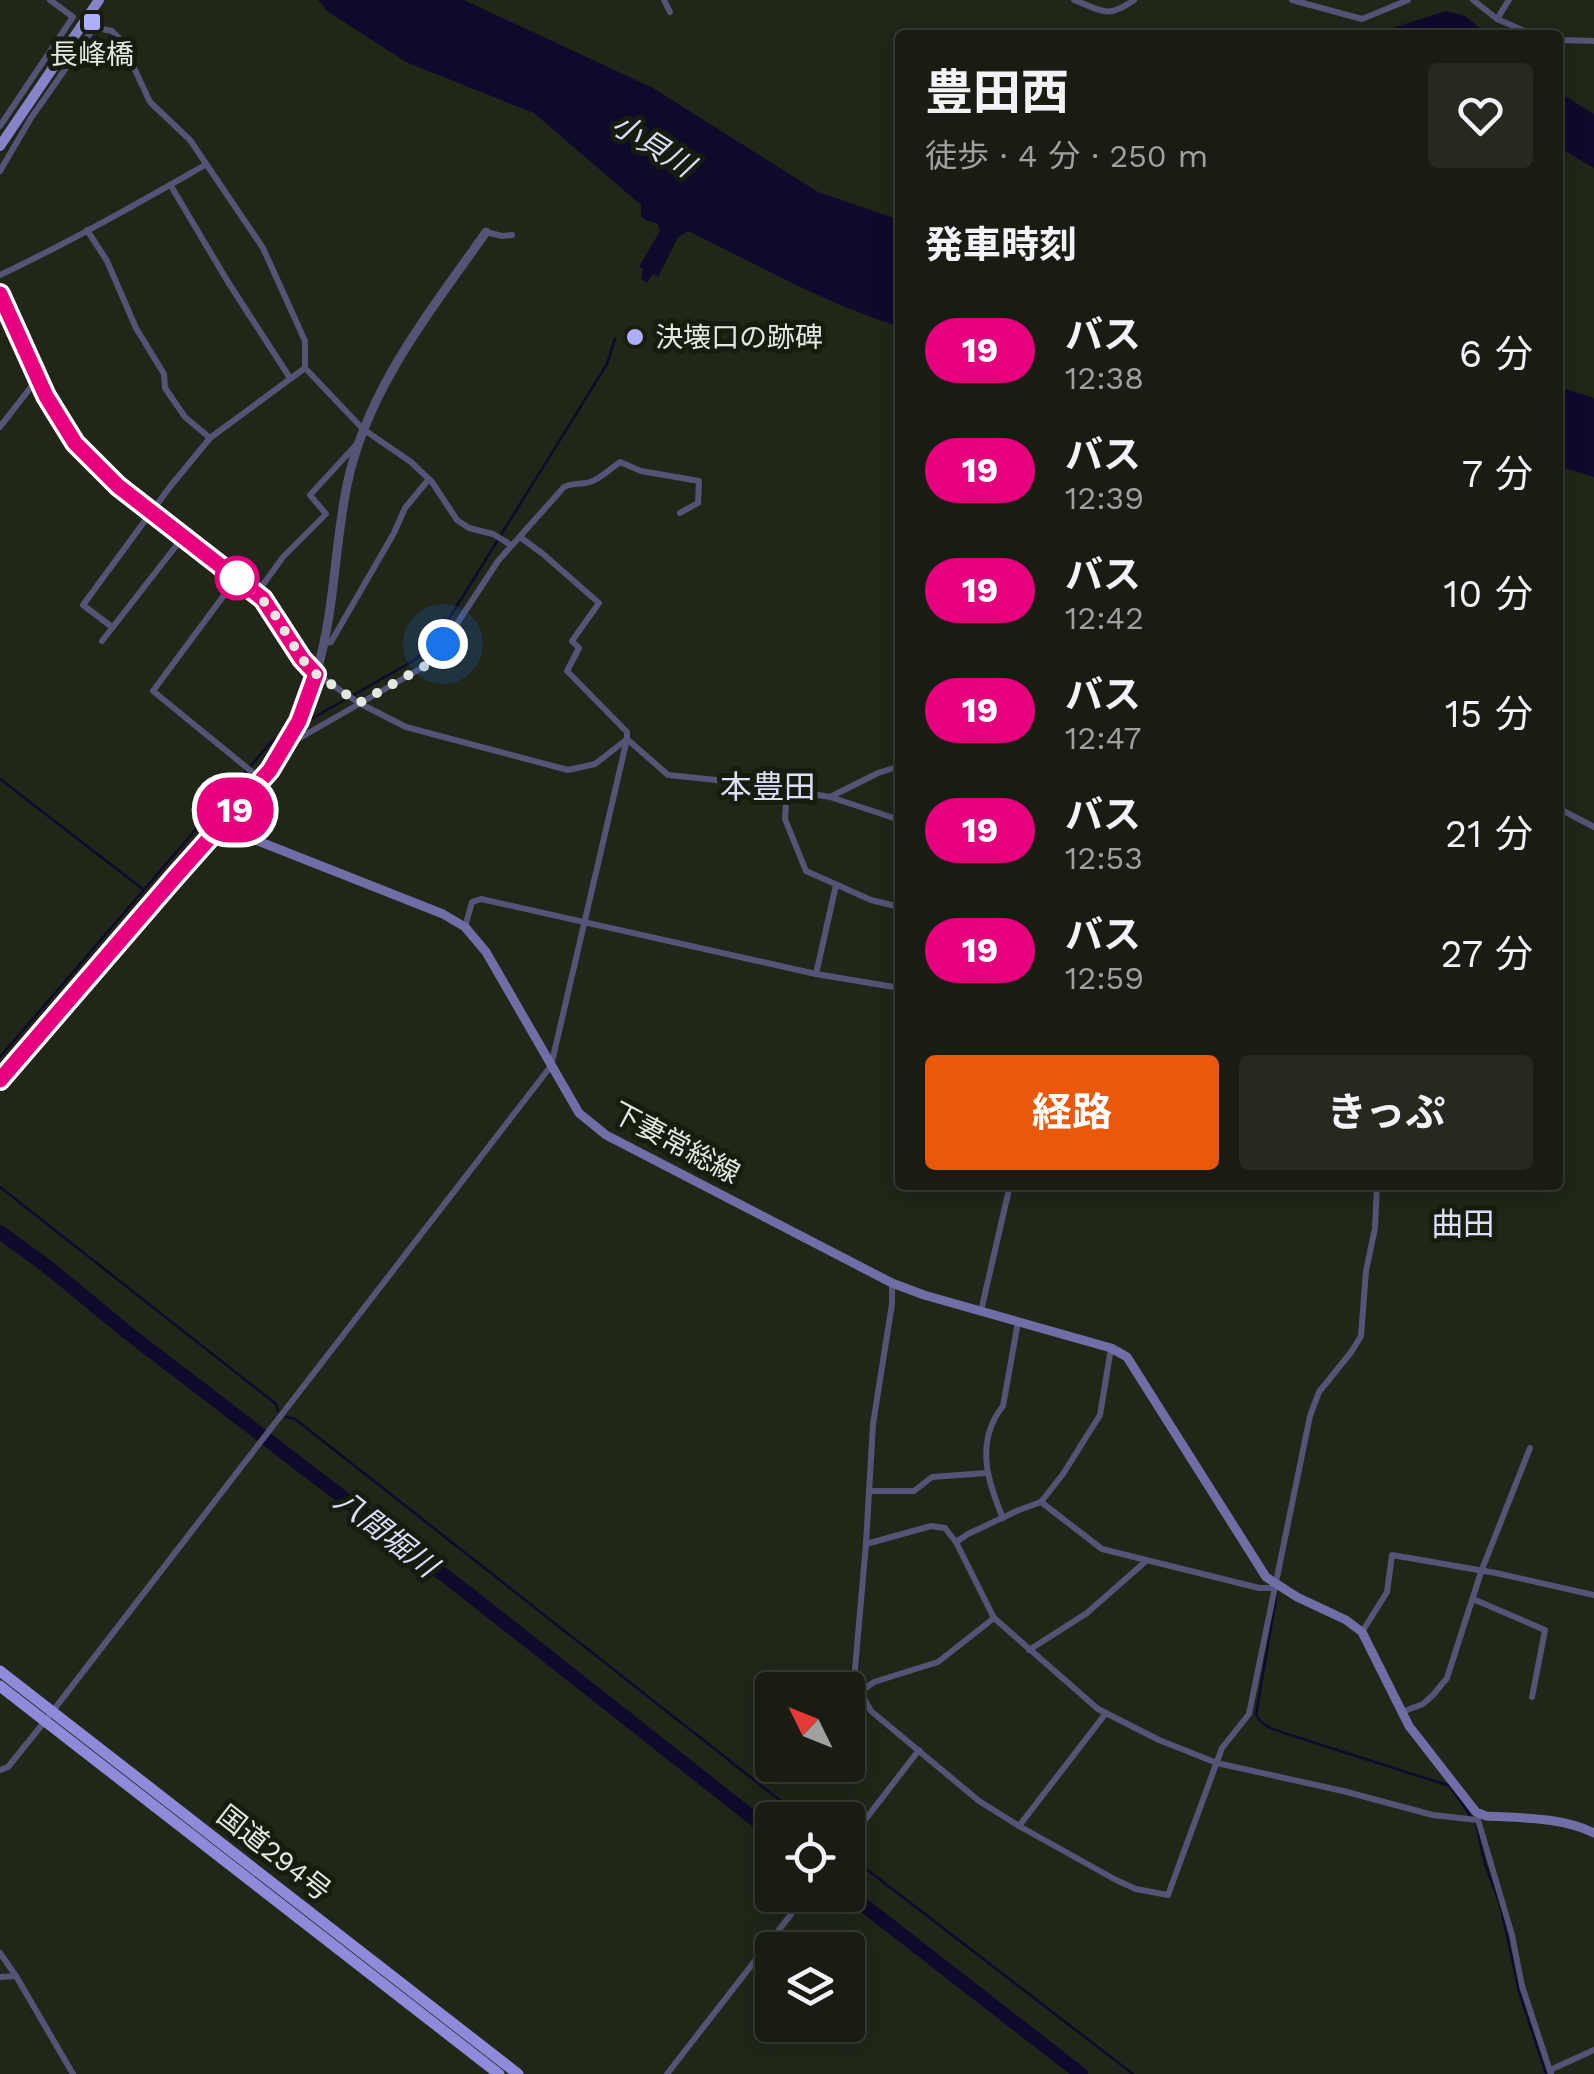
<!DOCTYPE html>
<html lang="ja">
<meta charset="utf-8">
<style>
:root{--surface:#181c12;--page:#252920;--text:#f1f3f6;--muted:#9fa19f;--line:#363a32;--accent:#ea580c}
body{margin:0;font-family:"Work Sans","Noto Sans JP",sans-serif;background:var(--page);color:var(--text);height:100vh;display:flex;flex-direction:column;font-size:38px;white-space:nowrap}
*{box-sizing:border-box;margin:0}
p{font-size:32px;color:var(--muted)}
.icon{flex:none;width:55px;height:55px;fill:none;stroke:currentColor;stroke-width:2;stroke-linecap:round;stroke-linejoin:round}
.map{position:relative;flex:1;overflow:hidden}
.drawer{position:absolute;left:895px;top:30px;width:668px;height:1160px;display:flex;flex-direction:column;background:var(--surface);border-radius:10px;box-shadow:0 5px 25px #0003,0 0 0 2px var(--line)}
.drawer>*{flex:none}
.badge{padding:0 20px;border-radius:32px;font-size:35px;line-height:65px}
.needle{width:65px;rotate:313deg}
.tools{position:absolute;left:755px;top:1672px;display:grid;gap:20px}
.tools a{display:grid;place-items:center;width:110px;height:110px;border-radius:10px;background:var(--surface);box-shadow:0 5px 25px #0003,0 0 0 2px var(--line);font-size:50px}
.you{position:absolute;width:50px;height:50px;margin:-25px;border:8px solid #fff;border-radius:50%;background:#1a73e8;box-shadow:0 0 0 15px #1a73e833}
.map>.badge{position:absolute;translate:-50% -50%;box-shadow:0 0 0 5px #fff}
h2{padding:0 30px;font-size:38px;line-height:90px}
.round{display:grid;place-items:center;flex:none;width:105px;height:105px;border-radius:10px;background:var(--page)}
.headline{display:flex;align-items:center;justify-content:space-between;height:170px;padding:0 30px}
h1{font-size:48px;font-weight:700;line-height:75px}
.action{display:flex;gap:20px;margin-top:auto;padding:20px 30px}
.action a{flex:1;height:115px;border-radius:10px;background:var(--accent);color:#fff;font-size:40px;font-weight:700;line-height:115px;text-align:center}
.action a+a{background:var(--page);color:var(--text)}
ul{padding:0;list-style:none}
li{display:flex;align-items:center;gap:30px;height:120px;padding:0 30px}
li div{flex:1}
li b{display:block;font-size:38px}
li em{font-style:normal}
li .badge{min-width:110px;font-weight:700;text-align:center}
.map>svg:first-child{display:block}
</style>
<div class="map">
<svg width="1594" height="2074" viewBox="0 0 1594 2074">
<rect width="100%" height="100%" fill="#202618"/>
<g fill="#0f0a2b">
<path d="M 318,0 L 464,0 L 653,88 L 818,192 L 900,220 L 900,327 C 826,304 758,265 688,231 L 678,237 L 658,277 L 653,274 L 647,283 L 641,279 L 643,269 L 639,267 L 660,231 L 658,224 L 646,220 L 641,216 L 641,205 L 534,113 L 406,62 L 327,11 Z"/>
<polygon points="1446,11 1465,16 1488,35 1379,35 1380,32"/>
<polygon points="1558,92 1594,114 1594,168 1558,147"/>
<polygon points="1558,387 1594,398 1594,477 1558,466"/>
</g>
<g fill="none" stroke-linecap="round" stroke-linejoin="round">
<g stroke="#0f0a2b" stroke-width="2.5">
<polyline points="311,719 415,660 437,638 607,364 615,339"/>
<polyline points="0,779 144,890"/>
<polyline points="0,1057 272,741 277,738"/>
<polyline points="0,1187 276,1404 278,1411"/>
<polyline points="286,1417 295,1419 805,1820"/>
<path d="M 1277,1592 L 1256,1715 C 1262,1726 1273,1729 1284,1733 L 1450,1786 L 1476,1824 L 1485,1864 L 1500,1904 L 1519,1991 L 1546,2074"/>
<polyline points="848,1855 1133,2074"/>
</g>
<g stroke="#0f0a2b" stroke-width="14">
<polyline points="0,1232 49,1268 128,1333 465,1591 772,1833"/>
<polyline points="848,1893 1081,2074"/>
</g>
<g stroke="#545477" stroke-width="6">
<polyline points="664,0 670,12"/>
<path d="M 1074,0 C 1103,11 1107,19 1134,0"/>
<polyline points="1292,0 1362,19 1408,0"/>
<polyline points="1473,0 1497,19 1534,35"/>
<polyline points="1497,19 1509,0"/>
<polyline points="92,27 112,31 121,40 150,102 190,140 263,248 305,341 305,368 363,429 411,462 432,482 457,520 469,528 493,534 511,545"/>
<polyline points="1558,40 1594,41"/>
<polyline points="0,126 73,17 50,0"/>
<polyline points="0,171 31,118 94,28"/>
<polyline points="171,186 228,282 290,378"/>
<polyline points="87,230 107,261 136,328 164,374 165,388 185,417 210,438"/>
<polyline points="486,232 502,236 512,235"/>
<path d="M 0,275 C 70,242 138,203 205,165"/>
<polyline points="0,427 38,378"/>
<polyline points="520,537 543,554 599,603 572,641 579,648 567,671 627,732 627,739 668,775 755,784 830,797 900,820"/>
<polyline points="236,579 153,691 262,780"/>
<polyline points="257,593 283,557 326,514 310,495 356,445"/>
<polyline points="112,627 83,605 169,488 210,438 305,368"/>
<polyline points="102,641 183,537"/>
<polyline points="326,643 331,642 394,533 405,508 429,479"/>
<polyline points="316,674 359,703 406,727 568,770 595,764 626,740"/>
<path d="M 288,742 L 298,739 L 425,666 L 443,645 L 498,561 L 564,487 C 573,482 580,485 590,482 C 600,479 610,469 620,462 L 641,471 L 699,481 L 698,503 L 680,513"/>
<polyline points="787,789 785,819 806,871 871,900 900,907"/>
<polyline points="830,797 878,773 900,766"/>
<polyline points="1558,808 1594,827"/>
<polyline points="465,927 472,902 481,899 816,974 900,988"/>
<polyline points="816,974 836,885"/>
<polyline points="892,1283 892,1304 873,1424 866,1544 854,1680 871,1711 979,1801 1019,1826 1116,1880 1136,1889 1168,1895 1222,1748 1249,1714 1310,1416 1319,1392 1352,1351 1361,1336 1366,1271 1375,1228 1377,1185"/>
<polyline points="981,1311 1010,1185"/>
<polyline points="869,1491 914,1491 932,1477 987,1473"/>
<polyline points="1041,1502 1102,1549 1259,1588 1273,1588"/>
<path d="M 1003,1518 C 987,1481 975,1441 1003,1406 L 1018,1322"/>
<polyline points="956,1542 968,1534 1019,1510 1041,1502 1063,1474 1100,1415 1111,1348"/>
<polyline points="866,1544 931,1526 945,1528 956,1542 994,1618 1098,1709 1159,1740 1217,1763 1343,1791 1433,1815 1477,1820"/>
<polyline points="1473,1599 1545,1630 1532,1697"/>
<polyline points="1362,1632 1387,1592 1392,1555 1496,1573 1594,1595"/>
<polyline points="1029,1650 1087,1613 1146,1561"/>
<polyline points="860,1692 874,1682 938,1662 994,1618"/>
<polyline points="1402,1712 1423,1704 1433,1695 1447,1678 1481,1572 1530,1448"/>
<polyline points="0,1770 8,1767 45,1721 551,1066 627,739"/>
<polyline points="1478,1820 1512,1935 1522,1986 1551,2074"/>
<polyline points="1019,1826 1106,1713"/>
<polyline points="848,1842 919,1750"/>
<polyline points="0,1953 16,1976 73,2074"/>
<polyline points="0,1977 16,1976"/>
<polyline points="1550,2070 1594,2050"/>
<polyline points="667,2074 806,1895"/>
</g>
<g stroke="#545477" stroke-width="9">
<path d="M 316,674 C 335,612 334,548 347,485 C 367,388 431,311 486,232"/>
<polyline points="0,1080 220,826"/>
</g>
<path stroke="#6f6ea6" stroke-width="9" d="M 0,294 L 46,396 L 75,443 L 118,487 L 263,599 L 303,659 L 316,674 C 294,743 268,774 220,826 L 443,914 L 465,927 L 486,952 L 579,1113 L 606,1135 L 892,1283 L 924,1295 L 1111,1348 L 1127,1357 L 1266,1577 L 1297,1597 L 1346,1620 L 1362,1632 L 1409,1726 L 1476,1812 L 1486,1816 C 1522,1818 1561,1817 1594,1833"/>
<polyline stroke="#8583ca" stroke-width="10" points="0,146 99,0"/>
<g stroke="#8e8cda" stroke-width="11">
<polyline points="0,1671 518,2074"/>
<polyline points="0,1686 499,2074"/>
</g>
</g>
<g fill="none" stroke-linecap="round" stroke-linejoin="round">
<defs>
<polyline id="line" points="0,294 46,396 75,443 118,486 263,599 302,659 316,674 299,721 270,770 174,878 0,1080"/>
</defs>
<use href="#line" stroke="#fff" stroke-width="22"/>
<use href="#line" stroke="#e6007e" stroke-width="15"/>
<polyline stroke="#e4e9df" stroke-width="10" stroke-dasharray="0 18" points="237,578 270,607 302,659 316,674 359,703 425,666 443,644"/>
</g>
<g fill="#afaefa" stroke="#161d0f" stroke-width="4">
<rect x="82" y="12" width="20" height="20" rx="5"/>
<circle cx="635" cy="337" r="10"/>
</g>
<circle fill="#fff" stroke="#e6007e" stroke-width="5" cx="237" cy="578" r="20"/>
<g text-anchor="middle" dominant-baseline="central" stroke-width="10" stroke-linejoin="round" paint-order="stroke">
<g font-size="28" fill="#e4e9df" stroke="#161d0f">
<text x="92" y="54">長峰橋</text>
<text x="655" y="337" text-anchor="start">決壊口の跡碑</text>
</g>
<g font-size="28" fill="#e4e9df" stroke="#161d0f">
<text transform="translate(676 1143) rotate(28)">下妻常総線</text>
<text transform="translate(274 1853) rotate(38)">国道294号</text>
</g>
<g font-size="30" font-style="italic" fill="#dadbf7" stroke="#161d0f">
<text transform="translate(653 145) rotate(32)">小貝川</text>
<text transform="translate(386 1533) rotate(38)">八間堀川</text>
</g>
<g font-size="32" fill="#dddefb" stroke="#161d0f">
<text x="768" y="787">本豊田</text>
<text x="1463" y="1224">曲田</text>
</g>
</g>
</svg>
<div class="tools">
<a><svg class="needle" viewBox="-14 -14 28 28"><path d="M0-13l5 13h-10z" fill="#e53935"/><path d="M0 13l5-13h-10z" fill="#9fa19f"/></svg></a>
<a><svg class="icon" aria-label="locate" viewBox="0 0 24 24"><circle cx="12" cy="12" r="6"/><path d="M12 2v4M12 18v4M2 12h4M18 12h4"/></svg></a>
<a><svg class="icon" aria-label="layers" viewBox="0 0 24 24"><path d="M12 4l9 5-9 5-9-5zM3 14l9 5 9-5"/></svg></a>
</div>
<div class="you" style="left:443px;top:644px"></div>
<b class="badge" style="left:235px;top:810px;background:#e6007e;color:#fff">19</b>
<section class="drawer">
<div class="headline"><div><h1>豊田西</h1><p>徒歩 · 4 分 · 250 m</p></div><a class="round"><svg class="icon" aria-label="heart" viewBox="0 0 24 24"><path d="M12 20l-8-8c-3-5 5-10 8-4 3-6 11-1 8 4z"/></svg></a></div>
<h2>発車時刻</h2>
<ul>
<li><span class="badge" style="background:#e6007e;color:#fff">19</span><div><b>バス</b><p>12:38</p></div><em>6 分</em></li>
<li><span class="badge" style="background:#e6007e;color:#fff">19</span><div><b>バス</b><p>12:39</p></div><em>7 分</em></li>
<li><span class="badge" style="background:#e6007e;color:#fff">19</span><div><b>バス</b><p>12:42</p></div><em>10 分</em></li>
<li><span class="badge" style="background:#e6007e;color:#fff">19</span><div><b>バス</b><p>12:47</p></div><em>15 分</em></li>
<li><span class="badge" style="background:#e6007e;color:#fff">19</span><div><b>バス</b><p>12:53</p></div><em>21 分</em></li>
<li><span class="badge" style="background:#e6007e;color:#fff">19</span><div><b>バス</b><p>12:59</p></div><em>27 分</em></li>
</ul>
<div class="action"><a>経路</a><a>きっぷ</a></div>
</section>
</div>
